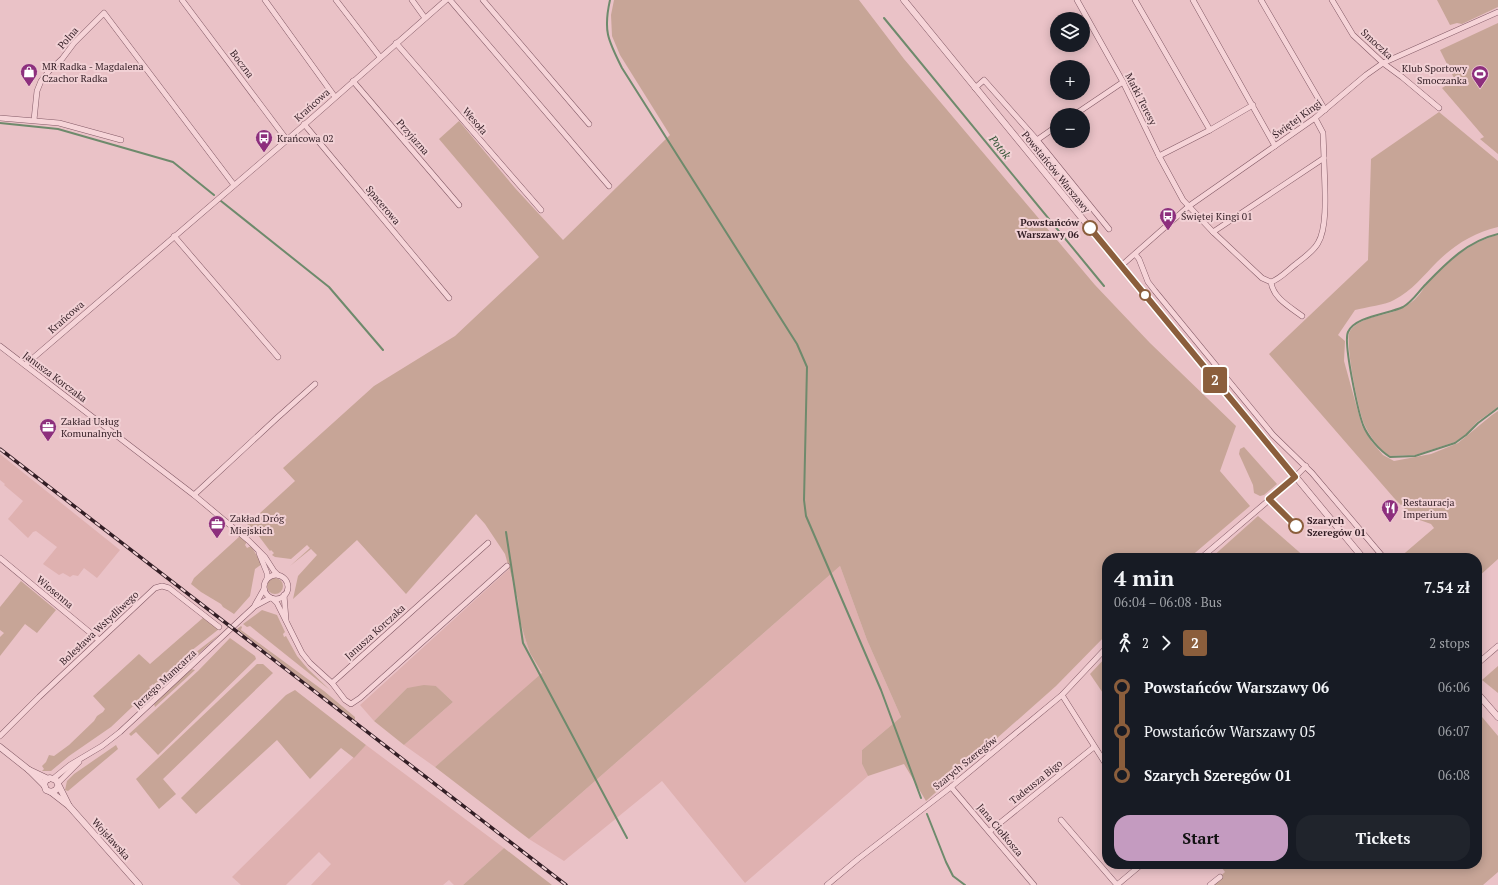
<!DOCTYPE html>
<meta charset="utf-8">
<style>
:root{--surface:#171b24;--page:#20242c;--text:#f1f3f6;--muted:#9ea1a6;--accent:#c49bc0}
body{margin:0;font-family:"PT Serif",serif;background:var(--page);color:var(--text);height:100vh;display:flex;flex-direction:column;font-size:15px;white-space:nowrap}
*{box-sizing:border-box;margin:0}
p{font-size:13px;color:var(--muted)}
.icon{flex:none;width:22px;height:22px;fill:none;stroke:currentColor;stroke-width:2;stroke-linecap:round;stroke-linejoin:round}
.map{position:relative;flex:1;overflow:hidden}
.details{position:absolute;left:1102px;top:553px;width:380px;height:316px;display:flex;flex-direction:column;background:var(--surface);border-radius:16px;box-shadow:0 2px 10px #0003}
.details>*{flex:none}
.badge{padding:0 8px;border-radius:3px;font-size:14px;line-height:26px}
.fabs{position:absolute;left:1050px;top:12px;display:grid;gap:8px}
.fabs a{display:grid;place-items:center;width:40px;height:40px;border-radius:50%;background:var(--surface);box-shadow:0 2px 10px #0003;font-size:20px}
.map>.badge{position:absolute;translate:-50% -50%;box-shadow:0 0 0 2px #fff}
.legs{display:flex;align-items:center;gap:6px;height:44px;padding:0 12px;font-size:13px}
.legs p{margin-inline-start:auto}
.summary{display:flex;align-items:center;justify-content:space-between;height:68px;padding:0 12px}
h1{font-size:22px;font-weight:700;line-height:30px}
.cta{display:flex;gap:8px;margin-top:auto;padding:8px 12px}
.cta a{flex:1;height:46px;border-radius:16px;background:var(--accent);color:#111;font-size:16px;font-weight:700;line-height:46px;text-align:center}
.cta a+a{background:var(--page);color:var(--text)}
ul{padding:0 12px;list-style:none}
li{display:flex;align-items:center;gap:14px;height:44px;font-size:15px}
li i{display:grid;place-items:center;width:6px;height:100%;margin:0 5px;background:currentColor}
li i::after{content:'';width:10px;height:10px;margin:-5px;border:3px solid;border-radius:50%;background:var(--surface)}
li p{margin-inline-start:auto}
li:first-child i{background:linear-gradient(#0000 50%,currentColor 0)}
li:last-child i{background:linear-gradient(currentColor 50%,#0000 0)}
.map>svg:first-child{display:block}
</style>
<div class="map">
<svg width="1498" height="885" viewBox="0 0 1498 885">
<rect width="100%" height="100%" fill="#eac2c7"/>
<g fill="#dfb1b0">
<polygon points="0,454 120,550 97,578 84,568 78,576 73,575 70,577 63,573 59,575 43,564 57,547 36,531 33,532 28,538 8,519 23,501 4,485 5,484 0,480"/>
<polygon points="840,566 867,640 901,717 862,750 862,764 868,776 745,883 662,781 564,861 529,839"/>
<polygon points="509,569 518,600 520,621 526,641 530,653 542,674 435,767 404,745 453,702 436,686 407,688 374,721 360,705"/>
<polygon points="366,745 504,848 463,885 454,885 449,880 443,885 311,885 331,864 319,852 286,885 241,885 232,877"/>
</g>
<g fill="#c7a597">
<polygon points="614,0 859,0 904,59 1095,285 1150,343 1236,426 1220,471 1250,506 1189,558 1107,558 1107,634 1056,686 926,801 904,764 868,776 862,764 862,750 901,717 867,640 840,566 529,839 435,767 542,673 530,653 526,641 520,621 518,600 505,554 485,524 476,514 406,594 357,540 293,599 298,576 317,555 311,549 290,566 310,548 307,545 291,559 275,557 272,555 274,553 271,550 270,551 258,535 247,525 295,481 283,468 374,386 455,336 539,257 439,139 459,121 515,188 563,240 670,135 620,55 612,36 611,15"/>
<polygon points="1437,0 1498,0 1498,7 1462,24 1457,23 1450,25"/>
<polygon points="1498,23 1498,154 1480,139 1484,137 1442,88 1455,80 1440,50"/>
<path d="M 1439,112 L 1498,161 L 1498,227 C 1475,232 1454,245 1437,262 C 1424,275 1412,291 1394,300 C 1386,305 1366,307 1355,310 L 1338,335 L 1345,341 L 1344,361 L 1362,426 L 1372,442 L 1383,455 L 1394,461 L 1431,454 L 1458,443 L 1492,415 L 1498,411 L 1498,559 L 1477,578 L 1477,558 L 1399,558 L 1434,528 L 1431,524 L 1414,518 L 1394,498 L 1269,354 L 1368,260 L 1371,159 Z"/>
<path d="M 1498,235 L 1498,407 L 1477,422 L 1465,435 L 1455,442 L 1415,455 L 1390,456 C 1379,449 1371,438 1365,426 C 1359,414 1344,340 1350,331 C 1362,314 1390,317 1405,306 C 1409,304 1414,301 1417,297 C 1421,293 1423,289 1426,285 C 1446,263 1469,242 1498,235 Z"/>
<polygon points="1244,447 1277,484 1264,495 1260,496 1254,493 1253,485 1239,454 1240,449"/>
<polygon points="1258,516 1306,558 1211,558"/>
<polygon points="240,536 247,542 245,545 247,548 251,546 262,564 255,569 250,596 234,614 223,607 221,604 201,592 191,584 194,578"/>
<circle cx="275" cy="586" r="8"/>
<polygon points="21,581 56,610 37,633 25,624 0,656 0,637 4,633 0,630 0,607"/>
<polygon points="262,610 277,615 285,632 283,634 284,637 286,636 297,656 308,669 330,690 250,626 247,627 243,624"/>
<polygon points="204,617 219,629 191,651 154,686 153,684 149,687 151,689 111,727 69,756 51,771 42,771 44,769 42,766 46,762 49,755 54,756 69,745 94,721 97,716 103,712 105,709 93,696 139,654 150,664"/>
<polygon points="241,626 242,627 241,630 324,691 355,717 355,721 237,629"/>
<polygon points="221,633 161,689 157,688 200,649"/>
<polygon points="230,638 255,656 256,659 158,755 136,732 131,736 129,734 198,671"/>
<polygon points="1107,656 1107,699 1090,674"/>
<polygon points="257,664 263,664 273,673 163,779 176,794 159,809 136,779"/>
<polygon points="1498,666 1498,693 1482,680"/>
<polygon points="191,669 195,670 155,707 154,704"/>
<polygon points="424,685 436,686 453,702 404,745 374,721 407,688"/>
<polygon points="295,690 366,745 354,758 341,748 310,779 277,740 196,814 181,798 286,695"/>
<polygon points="1477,711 1498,736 1498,872 1483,885 1210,885 1225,872 1219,864 1477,864"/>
<polygon points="116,745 118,749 68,791 65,790 67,781 74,774"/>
<polygon points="504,848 552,885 463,885"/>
</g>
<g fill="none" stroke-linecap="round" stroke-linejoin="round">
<g stroke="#6e8a6c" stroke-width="2">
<path d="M 610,0 C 603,31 608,40 622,68 L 797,344 L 807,367 L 804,500 L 806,516 L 881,690 L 921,798"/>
<polyline points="884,18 1104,286"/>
<polyline points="0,123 58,129 173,162 214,195"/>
<polyline points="221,201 329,287 383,350"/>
<path d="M 1498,234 C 1468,241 1447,262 1426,284 C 1418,292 1413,301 1403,307 C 1389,314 1355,316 1348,332 C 1343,343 1358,411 1363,425 C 1368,437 1379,450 1390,457 L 1415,456 L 1455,443 L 1466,435 L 1478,423 L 1498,408"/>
<polyline points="506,532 523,643 627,838"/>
<polyline points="927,814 946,862 953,876 965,885"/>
</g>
<defs>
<g id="minor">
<polyline points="182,0 287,140"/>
<polyline points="265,0 335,97"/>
<polyline points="336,0 380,57"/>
<polyline points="412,0 425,18"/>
<polyline points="450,0 609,186"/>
<polyline points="483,0 589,124"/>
<path d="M 1077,0 L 1123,82 L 1159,156 L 1183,200 L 1213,232 L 1262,278 L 1271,282 C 1273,298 1290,307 1302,316"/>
<polyline points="1135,0 1210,130"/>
<polyline points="1193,0 1275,146"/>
<polyline points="1261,0 1325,110"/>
<polyline points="1332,0 1353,35 1383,63 1402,77 1439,108"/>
<polyline points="396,43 541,210"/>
<polyline points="353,81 459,205"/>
<polyline points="975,88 984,80 1037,140 1109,229"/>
<polyline points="1074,115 1123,82"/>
<polyline points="0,118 59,123 121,140"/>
<polyline points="34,120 37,91 41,81 49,71 62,59 74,43 104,13 234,185"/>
<polyline points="304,124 449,298"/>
<polyline points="1037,140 1057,126"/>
<polyline points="1159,156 1210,130 1253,105"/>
<polyline points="1213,232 1324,158 1323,133 1315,118"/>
<polyline points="174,236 278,357"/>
<polyline points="1135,254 1139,259 1148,282 1155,291 1273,435 1312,473 1384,558"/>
<polyline points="1121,266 1189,206 1315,118 1366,75 1383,63 1498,12"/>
<path d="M 1271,282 C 1280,279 1288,270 1296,264 C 1303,258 1313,252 1318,243 C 1329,225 1324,180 1324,158"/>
<polyline points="0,346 194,495 249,541 265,557 274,571 278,575"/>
<polyline points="25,365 287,140 446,0"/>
<polyline points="194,495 277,418 315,384"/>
<polyline points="259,553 267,573 267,578"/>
<polyline points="0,558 99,640"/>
<polyline points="1201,558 1289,483 1306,466"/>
<circle cx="276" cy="587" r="12"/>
<polyline points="284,595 286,620"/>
<polyline points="273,599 277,603 302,653 310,663 332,683 345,700 351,704 360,698 507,566"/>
<polyline points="255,605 264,589"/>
<polyline points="1477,664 1498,646"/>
<polyline points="332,683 488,543"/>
<polyline points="1062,695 1107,766"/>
<polyline points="0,736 39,697 155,588 162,586 169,588 219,627"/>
<polyline points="54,778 70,765 102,746 120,732 255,606 270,598"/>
<polyline points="58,783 79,762"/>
<polyline points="951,787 1034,885"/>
<polyline points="1061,820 1117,885 1142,864"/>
<polyline points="990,831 1094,747"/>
<polyline points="827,885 858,859 951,787 1062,695 1107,647"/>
<polyline points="1210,885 1220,877"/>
</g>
<g id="tertiary">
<polyline points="904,0 1121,266 1363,558"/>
<polyline points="1477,693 1498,717"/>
<polyline points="0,747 29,770 44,785"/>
<polyline points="29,770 48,779"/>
<polyline points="58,786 56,790 51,792 46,790 44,784 46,780 50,778 56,780 69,806"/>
<polyline points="51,792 69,806 139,885"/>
</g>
</defs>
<use href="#minor" stroke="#835a66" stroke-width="6"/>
<use href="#tertiary" stroke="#835a66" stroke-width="7"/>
<use href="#minor" stroke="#f6d4d8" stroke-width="5"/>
<use href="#tertiary" stroke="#f6d4d8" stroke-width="6"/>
<defs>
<polyline id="rail" points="0,449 566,885"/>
</defs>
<use href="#rail" stroke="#331e25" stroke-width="3.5"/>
<use href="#rail" stroke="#f2d1d5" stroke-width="2" stroke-dasharray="6" stroke-linecap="butt"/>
</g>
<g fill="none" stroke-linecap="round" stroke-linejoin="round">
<defs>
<polyline id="line-1" points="1090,228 1295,477 1269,499 1296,526"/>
</defs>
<use href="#line-1" stroke="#fff" stroke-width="9"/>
<use href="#line-1" stroke="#8b5e3c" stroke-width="6"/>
</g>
<defs>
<symbol id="shop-pin" viewBox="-11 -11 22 30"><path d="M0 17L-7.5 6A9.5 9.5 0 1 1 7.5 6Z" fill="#8d2f7d" stroke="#f2d1d5"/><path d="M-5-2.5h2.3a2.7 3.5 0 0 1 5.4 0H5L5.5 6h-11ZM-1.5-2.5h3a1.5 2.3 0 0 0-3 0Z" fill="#fff"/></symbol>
<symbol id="stadium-pin" viewBox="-11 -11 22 30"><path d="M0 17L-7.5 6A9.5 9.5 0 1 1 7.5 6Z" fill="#8d2f7d" stroke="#f2d1d5"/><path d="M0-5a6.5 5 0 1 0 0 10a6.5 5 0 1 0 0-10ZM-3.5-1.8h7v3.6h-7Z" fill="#fff"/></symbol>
<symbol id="bus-pin" viewBox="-11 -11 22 30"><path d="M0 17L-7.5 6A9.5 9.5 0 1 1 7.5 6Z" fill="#8d2f7d" stroke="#f2d1d5"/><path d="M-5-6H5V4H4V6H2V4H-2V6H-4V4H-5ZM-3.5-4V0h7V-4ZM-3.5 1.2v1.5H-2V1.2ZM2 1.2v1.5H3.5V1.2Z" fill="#fff"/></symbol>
<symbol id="office-pin" viewBox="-11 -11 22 30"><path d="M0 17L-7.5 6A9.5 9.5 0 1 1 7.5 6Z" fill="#8d2f7d" stroke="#f2d1d5"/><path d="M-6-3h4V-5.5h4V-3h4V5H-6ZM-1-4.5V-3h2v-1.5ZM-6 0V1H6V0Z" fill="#fff"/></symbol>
<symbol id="restaurant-pin" viewBox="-11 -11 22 30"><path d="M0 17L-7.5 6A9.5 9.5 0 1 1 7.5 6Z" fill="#8d2f7d" stroke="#f2d1d5"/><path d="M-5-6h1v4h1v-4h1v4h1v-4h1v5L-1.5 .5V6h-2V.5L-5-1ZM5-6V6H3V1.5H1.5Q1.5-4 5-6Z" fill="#fff"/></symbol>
</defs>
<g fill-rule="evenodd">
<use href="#shop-pin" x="19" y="62" width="20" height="27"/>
<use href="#stadium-pin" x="1470" y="64" width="20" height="27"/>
<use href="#bus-pin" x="254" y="128" width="20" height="27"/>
<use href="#bus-pin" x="1158" y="206" width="20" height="27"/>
<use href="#office-pin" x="38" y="417" width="20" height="27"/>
<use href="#restaurant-pin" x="1380" y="498" width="20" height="27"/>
<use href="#office-pin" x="207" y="514" width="20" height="27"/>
</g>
<g fill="#fff" stroke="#8b5e3c" stroke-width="2">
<circle cx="1090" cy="228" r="7"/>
<circle cx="1145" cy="295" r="5"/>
<circle cx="1296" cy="526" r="7"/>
</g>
<g text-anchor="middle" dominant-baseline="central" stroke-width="4" stroke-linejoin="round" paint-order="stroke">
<g font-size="10" fill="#331e25" stroke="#f2d1d5">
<text transform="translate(68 38) rotate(-49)">Polna</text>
<text transform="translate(1377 44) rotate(43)">Smoczka</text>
<text transform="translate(242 64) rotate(53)">Boczna</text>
<text transform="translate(1141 99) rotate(63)">Matki Teresy</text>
<text transform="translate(312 105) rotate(-42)">Krańcowa</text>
<text transform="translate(1297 119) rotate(-36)">Świętej Kingi</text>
<text transform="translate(475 121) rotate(49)">Wesoła</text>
<text transform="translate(413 137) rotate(49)">Przyjazna</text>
<text transform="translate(1056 172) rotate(51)">Powstańców Warszawy</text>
<text transform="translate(383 205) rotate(50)">Spacerowa</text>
<text transform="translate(66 317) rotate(-41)">Krańcowa</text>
<text transform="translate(55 377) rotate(37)">Janusza Korczaka</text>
<text transform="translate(55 592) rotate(40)">Wiosenna</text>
<text transform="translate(99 628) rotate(-43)">Bolesława Wstydliwego</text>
<text transform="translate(375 632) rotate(-42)">Janusza Korczaka</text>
<text transform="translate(165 679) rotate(-43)">Jerzego Mamcarza</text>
<text transform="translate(965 763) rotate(-39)">Szarych Szeregów</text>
<text transform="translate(1036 782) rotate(-39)">Tadeusza Bigo</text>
<text transform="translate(1000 830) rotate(50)">Jana Ciołkosza</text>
<text transform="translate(111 839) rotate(48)">Wojsławska</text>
</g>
<g font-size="10" fill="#331e25" stroke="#f2d1d5" text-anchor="start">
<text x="42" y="66">MR Radka - Magdalena<tspan x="42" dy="12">Czachor Radka</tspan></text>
<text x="1467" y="68" text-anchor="end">Klub Sportowy<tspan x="1467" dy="12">Smoczanka</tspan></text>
<text x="277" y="138">Krańcowa 02</text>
<text x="1181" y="216">Świętej Kingi 01</text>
<text x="61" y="421">Zakład Usług<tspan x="61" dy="12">Komunalnych</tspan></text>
<text x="1403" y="502">Restauracja<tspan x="1403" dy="12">Imperium</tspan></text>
<text x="230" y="518">Zakład Dróg<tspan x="230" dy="12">Miejskich</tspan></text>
</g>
<g font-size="10" font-weight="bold" fill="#331e25" stroke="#f2d1d5" text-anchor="end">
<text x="1079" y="222">Powstańców<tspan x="1079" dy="12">Warszawy 06</tspan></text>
<text x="1307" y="520" text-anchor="start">Szarych<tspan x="1307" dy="12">Szeregów 01</tspan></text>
</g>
<g font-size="11" font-style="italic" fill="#2e5232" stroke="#f2d1d5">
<text transform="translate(1000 147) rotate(51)">Potok</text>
</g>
</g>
</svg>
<div class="fabs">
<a><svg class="icon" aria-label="layers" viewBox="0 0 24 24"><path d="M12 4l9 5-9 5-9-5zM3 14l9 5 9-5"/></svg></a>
<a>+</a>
<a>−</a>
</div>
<b class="badge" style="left:1215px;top:380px;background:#8b5e3c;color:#fff">2</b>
<section class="details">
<div class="summary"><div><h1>4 min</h1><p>06:04 – 06:08 · Bus</p></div><b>7.54 zł</b></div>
<div class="legs"><svg class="icon" aria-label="walk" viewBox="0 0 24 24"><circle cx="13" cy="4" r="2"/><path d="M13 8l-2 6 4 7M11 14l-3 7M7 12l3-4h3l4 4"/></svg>2<svg class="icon" aria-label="forward" viewBox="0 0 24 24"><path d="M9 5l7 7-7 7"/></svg><b class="badge" style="background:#8b5e3c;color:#fff">2</b><p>2 stops</p></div>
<ul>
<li><i style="color:#8b5e3c"></i><b>Powstańców Warszawy 06</b><p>06:06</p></li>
<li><i style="color:#8b5e3c"></i><span>Powstańców Warszawy 05</span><p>06:07</p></li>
<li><i style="color:#8b5e3c"></i><b>Szarych Szeregów 01</b><p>06:08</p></li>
</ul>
<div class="cta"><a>Start</a><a>Tickets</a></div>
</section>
</div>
